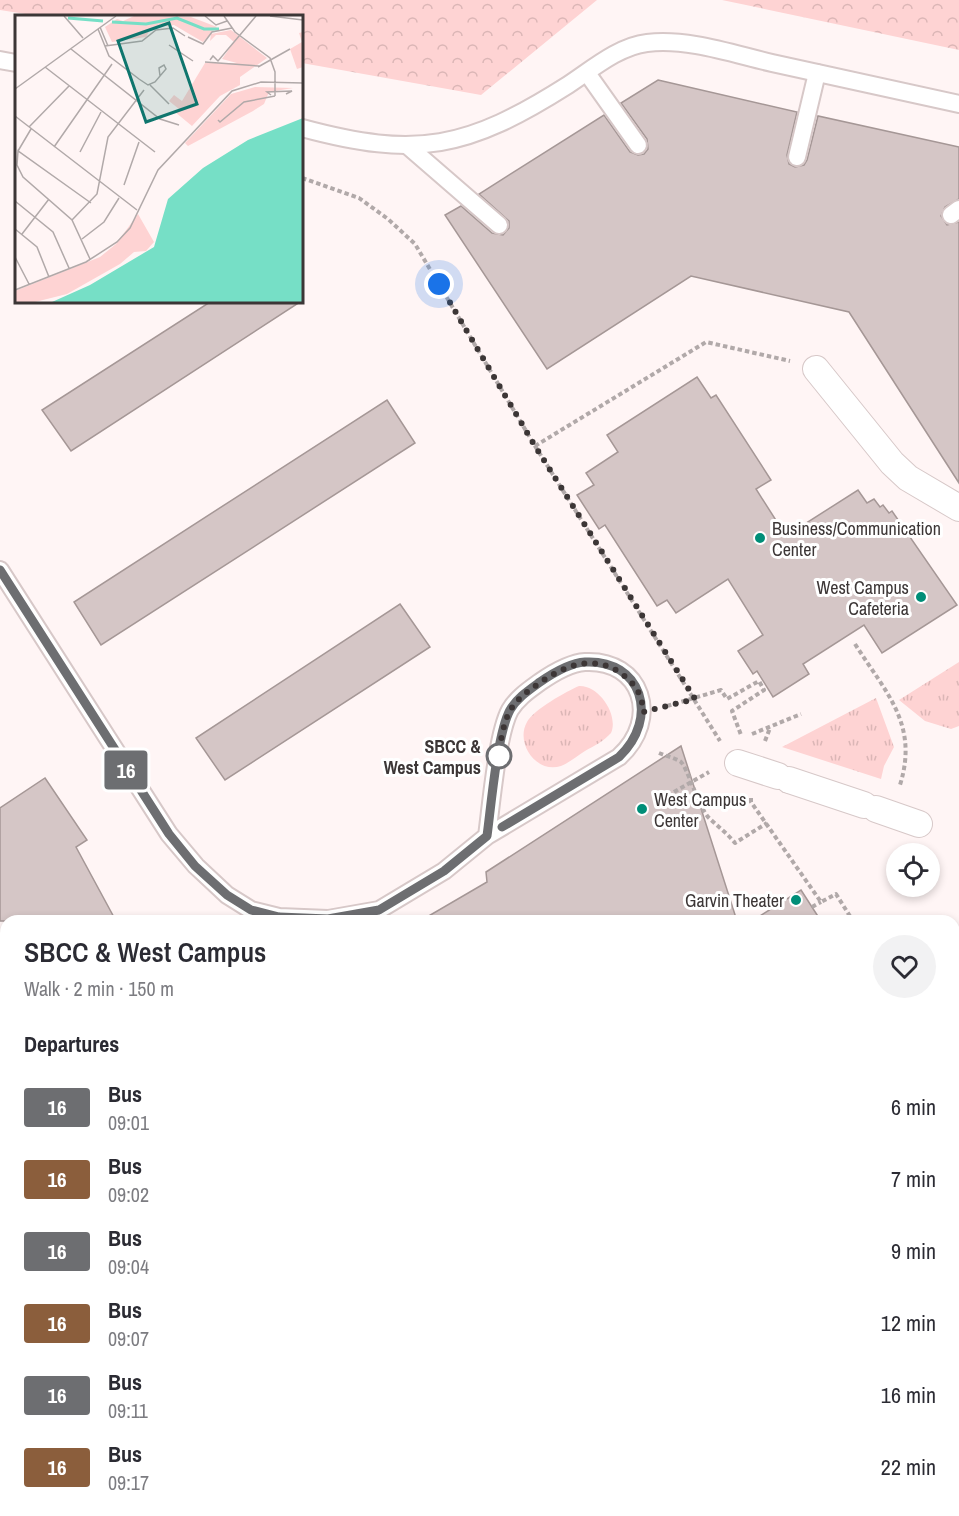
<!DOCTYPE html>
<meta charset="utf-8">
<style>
:root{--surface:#fff;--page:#f2f2f3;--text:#2b2b33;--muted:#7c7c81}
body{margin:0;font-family:"Archivo Narrow",sans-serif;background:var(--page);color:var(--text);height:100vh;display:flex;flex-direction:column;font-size:22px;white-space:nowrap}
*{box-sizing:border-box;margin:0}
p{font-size:20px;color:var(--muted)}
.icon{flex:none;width:33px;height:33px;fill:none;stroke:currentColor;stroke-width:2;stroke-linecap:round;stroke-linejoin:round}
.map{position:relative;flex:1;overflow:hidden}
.drawer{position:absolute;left:0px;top:915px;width:960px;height:602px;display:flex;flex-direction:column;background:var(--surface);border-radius:18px 18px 0 0;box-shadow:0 3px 9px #0003}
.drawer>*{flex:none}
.badge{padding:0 12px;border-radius:4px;font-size:21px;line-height:39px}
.fabs{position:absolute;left:886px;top:843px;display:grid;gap:12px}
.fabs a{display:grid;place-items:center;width:54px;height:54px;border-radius:50%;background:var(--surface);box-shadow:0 3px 9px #0003;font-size:30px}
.you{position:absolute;width:30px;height:30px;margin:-15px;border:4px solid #fff;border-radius:50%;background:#1a73e8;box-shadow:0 0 0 9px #1a73e833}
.map>.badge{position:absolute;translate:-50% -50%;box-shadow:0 0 0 3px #fff}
h2{padding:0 24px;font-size:22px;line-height:54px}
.round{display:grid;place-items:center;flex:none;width:63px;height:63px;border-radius:32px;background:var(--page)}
.head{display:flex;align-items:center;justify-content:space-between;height:102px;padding:0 24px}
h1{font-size:28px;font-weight:600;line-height:45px}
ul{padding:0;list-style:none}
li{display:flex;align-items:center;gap:18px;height:72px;padding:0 24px}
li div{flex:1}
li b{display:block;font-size:22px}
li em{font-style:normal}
li .badge{min-width:66px;font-weight:700;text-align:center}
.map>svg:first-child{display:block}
</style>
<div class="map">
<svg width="959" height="1516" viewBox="0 0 959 1516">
<defs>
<pattern id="grass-tufts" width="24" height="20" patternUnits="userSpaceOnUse" patternTransform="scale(1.5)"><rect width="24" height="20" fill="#fed3d3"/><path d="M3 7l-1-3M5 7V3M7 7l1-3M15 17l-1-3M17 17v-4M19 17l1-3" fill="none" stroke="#dbb6b6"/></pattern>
<pattern id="forest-crowns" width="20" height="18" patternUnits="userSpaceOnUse" patternTransform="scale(1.5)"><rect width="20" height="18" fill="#fed3d3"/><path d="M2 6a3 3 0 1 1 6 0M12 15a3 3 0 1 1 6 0" fill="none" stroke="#dbb6b6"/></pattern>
</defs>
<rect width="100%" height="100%" fill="#fff5f5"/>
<g fill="url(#grass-tufts)">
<polygon points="959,662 959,726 951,729 925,721 899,700"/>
<path d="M 579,686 C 599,685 619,715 611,733 C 604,741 594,746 585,751 C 577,756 569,763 561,766 C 536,774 515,743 527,722 C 533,710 567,691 579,686 Z"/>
<polygon points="876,698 894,747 884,766 881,779 782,747"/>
<polygon points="959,1192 959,1433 954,1435 954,1195"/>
<polygon points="959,1447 959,1516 789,1516 803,1510 954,1510 954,1449"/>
<polygon points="565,1511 657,1511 675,1516 538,1516 537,1514"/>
</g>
<g fill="url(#forest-crowns)">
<polygon points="0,0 597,0 481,95 302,63 302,16 38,16 0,10"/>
<polygon points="722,0 959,0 959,50"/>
</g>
<g fill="#d5c6c6" stroke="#a59796" stroke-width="1.5">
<polygon points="658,80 797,112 787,155 789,164 795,167 804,165 807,160 818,116 959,147 959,199 945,207 941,216 947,225 959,222 959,483 849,312 691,276 547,369 445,215 461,206 492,233 503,235 509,228 509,221 479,194 604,115 630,152 638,155 644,154 648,149 647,139 621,103"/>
<polygon points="210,302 300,302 71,451 42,410"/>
<polygon points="697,377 711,398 716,395 771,480 756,489 786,536 858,490 867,503 874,499 880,507 883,505 889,513 892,511 957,605 882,653 864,625 803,664 809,674 773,697 757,671 753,674 738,651 763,635 728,579 676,613 667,600 657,606 605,525 599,529 577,495 594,485 586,473 618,452 607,435"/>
<polygon points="387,400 415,443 101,645 74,602"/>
<polygon points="400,604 430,647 225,780 196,738"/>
<polygon points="681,746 737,921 420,921 487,882 486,872"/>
<polygon points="45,778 87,840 76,847 116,921 0,921 0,808"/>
<polygon points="801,890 821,921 752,921"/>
</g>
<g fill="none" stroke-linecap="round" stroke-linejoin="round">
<defs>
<g id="service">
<polyline points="0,60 16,63"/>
<polyline points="587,73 638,145"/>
<path d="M 302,128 C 417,159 467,149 568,85 C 591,70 619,46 647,43 C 688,38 733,54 772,63 C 835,77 897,91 959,104"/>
<polyline points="409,147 499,225"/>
<polyline points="797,157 817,73"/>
<polyline points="951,215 959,209"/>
<path d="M 0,570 L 169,834 L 196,866 L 227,895 L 251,910 L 279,917 L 328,919 L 379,910 L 444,871 L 487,836 L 619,757 C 661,719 642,659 585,662 C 569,663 553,673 540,682 C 529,690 517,698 510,710 C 497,734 491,807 487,836"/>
</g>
<g id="pedestrian">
<polyline points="816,369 892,463 908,478 959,508"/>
<polyline points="738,763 778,776"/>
<polyline points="789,780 864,805"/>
<polyline points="876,809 919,824"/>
</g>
<g id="minor">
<polyline points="0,1077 6,1073"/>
<polyline points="0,1169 6,1179"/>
<polyline points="217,1510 220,1516"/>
</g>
</defs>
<use href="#service" stroke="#d7c8c8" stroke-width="20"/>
<use href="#pedestrian" stroke="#d7c8c8" stroke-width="28"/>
<use href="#minor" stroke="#d7c8c8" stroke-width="36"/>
<g stroke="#b1a9a9" stroke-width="4" stroke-dasharray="4.5 3" stroke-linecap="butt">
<polyline points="302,178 359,198 388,219 415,244 535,446 720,741"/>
<polyline points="535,446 706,342 790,361"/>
<path d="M 855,644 C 886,693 919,724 900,785"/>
<polyline points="667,706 721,690 727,699 759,681 764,690 732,711 741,735"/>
<polyline points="752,734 801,714"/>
<polyline points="765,741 770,728"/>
<path d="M 659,753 C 666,756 675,758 681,762 C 687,767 698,805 708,817 C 717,826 727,833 735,843 L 767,823"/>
<polyline points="674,792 709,772"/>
<polyline points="751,798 751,802 821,902 836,894 853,921"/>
<polyline points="812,907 821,902"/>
<polyline points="954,1441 959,1438"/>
<polyline points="699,1510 738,1516"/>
<polyline points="745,1516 775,1510"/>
</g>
<use href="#service" stroke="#fff" stroke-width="16"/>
<use href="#pedestrian" stroke="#fff" stroke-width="26"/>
<use href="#minor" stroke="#fff" stroke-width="33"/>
</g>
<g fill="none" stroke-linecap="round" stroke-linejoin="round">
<defs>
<path id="line" d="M 0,570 L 169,834 L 195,866 L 227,895 L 251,910 L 279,917 L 328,919 L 379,910 L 444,871 L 487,836 C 491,807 497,734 510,710 C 517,698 529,690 540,682 C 553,673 569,663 585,662 C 642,659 660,718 619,757 L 502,827"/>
</defs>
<use href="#line" stroke="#fff" stroke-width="14"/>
<use href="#line" stroke="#6d6e71" stroke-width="9"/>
<path stroke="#3c3636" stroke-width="6" stroke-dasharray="0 10.8" d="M 439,284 L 535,446 L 695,699 L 643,712 C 643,700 638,688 629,680 C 600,652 567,663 538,684 C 528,691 518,698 511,709 C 503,722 500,745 499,756"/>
</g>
<g fill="#008e78" stroke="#fff" stroke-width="2">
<circle cx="760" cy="538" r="6"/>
<circle cx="921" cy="597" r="6"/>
<circle cx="642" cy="809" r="6"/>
<circle cx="796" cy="900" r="6"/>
</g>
<circle fill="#fff" stroke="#6d6e71" stroke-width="3" cx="499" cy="756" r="12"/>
<g text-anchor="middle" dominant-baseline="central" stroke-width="6" stroke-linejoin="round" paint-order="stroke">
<g font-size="18" fill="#3c3636" stroke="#fff" text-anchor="start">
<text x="772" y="528">Business/Communication<tspan x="772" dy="21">Center</tspan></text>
<text x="909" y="587" text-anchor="end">West Campus<tspan x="909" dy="21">Cafeteria</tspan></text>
<text x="654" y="799">West Campus<tspan x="654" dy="21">Center</tspan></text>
<text x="784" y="900" text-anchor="end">Garvin Theater</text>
</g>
<g font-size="18" font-weight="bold" fill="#3c3636" stroke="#fff" text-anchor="end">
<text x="481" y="746">SBCC &amp;<tspan x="481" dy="21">West Campus</tspan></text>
</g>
</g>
<g transform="translate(15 15)">
<rect width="288" height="288" fill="#fff5f5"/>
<path d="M 216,15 L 252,43 L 225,62 L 225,70 L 205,81 L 177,111 L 160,97 L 164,94 L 154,86 L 159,80 L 167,86 L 190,48 L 222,48 L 207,44 L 219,27 L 211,20 L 201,20 L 195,26 L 196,19 Z" fill="#fed3d3"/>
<path d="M 119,1 L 176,2 L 202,12 L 188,27 L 159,10 L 136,13 L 131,22 L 97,27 L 90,12 L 102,4 L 108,6 Z" fill="#fed3d3"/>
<path d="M 288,17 L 288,52 L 282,54 L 275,34 L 287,27 L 284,18 ZM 240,72 L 278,73 L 254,77 L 249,89 L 238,96 L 173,131 L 170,128 L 216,79 ZM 123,199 L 139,227 L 131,236 L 119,237 L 105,249 L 52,279 L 20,287 L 0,287 L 0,276 L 85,242 L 101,229 Z" fill="#fed3d3"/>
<path d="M 288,103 L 288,287 L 37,287 L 75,270 L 139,232 L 153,184 L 188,153 L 233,125 Z" fill="#76dfc6"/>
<path fill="none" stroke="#76dfc6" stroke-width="3" d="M 53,3 L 88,6M 97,7 L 131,9 L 162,3 L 189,14 L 204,14"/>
<path fill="none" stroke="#b1a9a9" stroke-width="1.5" d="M 49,1 L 68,23M 190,1 L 201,10 L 212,6M 209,1 L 220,17 L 255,43 L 260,57 L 260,81M 255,1 L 288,5M 85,12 L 93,31M 83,14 L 94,41 L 124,64 L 133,70 L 140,67 L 151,54 L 149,50 L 144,53 L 145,61M 173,22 L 188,29 L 197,17 L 217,13M 154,30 L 178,46M 90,31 L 127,26 L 141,15 L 158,13 L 170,21M 56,34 L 145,104 L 164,110M 195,45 L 198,41 L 203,46 L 241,1M 190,47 L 244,51M 30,52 L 140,137M 243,52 L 275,34M 135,70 L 154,89M 0,74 L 101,1M 256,80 L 252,77 L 277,76 L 271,79M 0,101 L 122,195M 203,105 L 205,107 L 229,87 L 260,81M 14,112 L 54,71M 39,132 L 97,49M 3,136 L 16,114M 65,137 L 86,97M 109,170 L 124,127M 0,186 L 38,217 L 54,253M 57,205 L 82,179 L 93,122 L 129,75M 0,214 L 22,232 L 34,262M 7,219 L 34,184M 67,224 L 89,207 L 104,183M 0,242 L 14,269M 75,244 L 57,205 L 8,162 L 2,150 L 3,136 L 76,188M 0,275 L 71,247 L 102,227 L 115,213 L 143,155 L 217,76 L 246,67 L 288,68"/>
<path fill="#0f766e" fill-opacity="0.15" stroke="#0f766e" stroke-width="3" d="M 154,8 L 182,89 L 131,107 L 103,26 Z"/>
<rect width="288" height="288" fill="none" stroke="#3c3636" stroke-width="3"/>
</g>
</svg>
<div class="fabs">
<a><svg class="icon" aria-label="locate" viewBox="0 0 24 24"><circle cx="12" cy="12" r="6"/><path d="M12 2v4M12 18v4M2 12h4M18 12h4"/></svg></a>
</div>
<div class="you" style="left:439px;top:284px"></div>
<b class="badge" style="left:126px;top:770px;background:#6d6e71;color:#fff">16</b>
<section class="drawer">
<div class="head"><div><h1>SBCC &amp; West Campus</h1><p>Walk · 2 min · 150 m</p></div><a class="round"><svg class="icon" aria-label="heart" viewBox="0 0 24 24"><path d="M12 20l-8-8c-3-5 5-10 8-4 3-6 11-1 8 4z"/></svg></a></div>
<h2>Departures</h2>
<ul>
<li><span class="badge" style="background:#6d6e71;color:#fff">16</span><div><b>Bus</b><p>09:01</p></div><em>6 min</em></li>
<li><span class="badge" style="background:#8b5e3c;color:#fff">16</span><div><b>Bus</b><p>09:02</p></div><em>7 min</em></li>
<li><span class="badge" style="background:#6d6e71;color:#fff">16</span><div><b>Bus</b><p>09:04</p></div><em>9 min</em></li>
<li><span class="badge" style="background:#8b5e3c;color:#fff">16</span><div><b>Bus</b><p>09:07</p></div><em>12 min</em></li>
<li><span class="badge" style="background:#6d6e71;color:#fff">16</span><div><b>Bus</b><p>09:11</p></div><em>16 min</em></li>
<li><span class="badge" style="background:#8b5e3c;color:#fff">16</span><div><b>Bus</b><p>09:17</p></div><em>22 min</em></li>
</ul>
</section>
</div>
